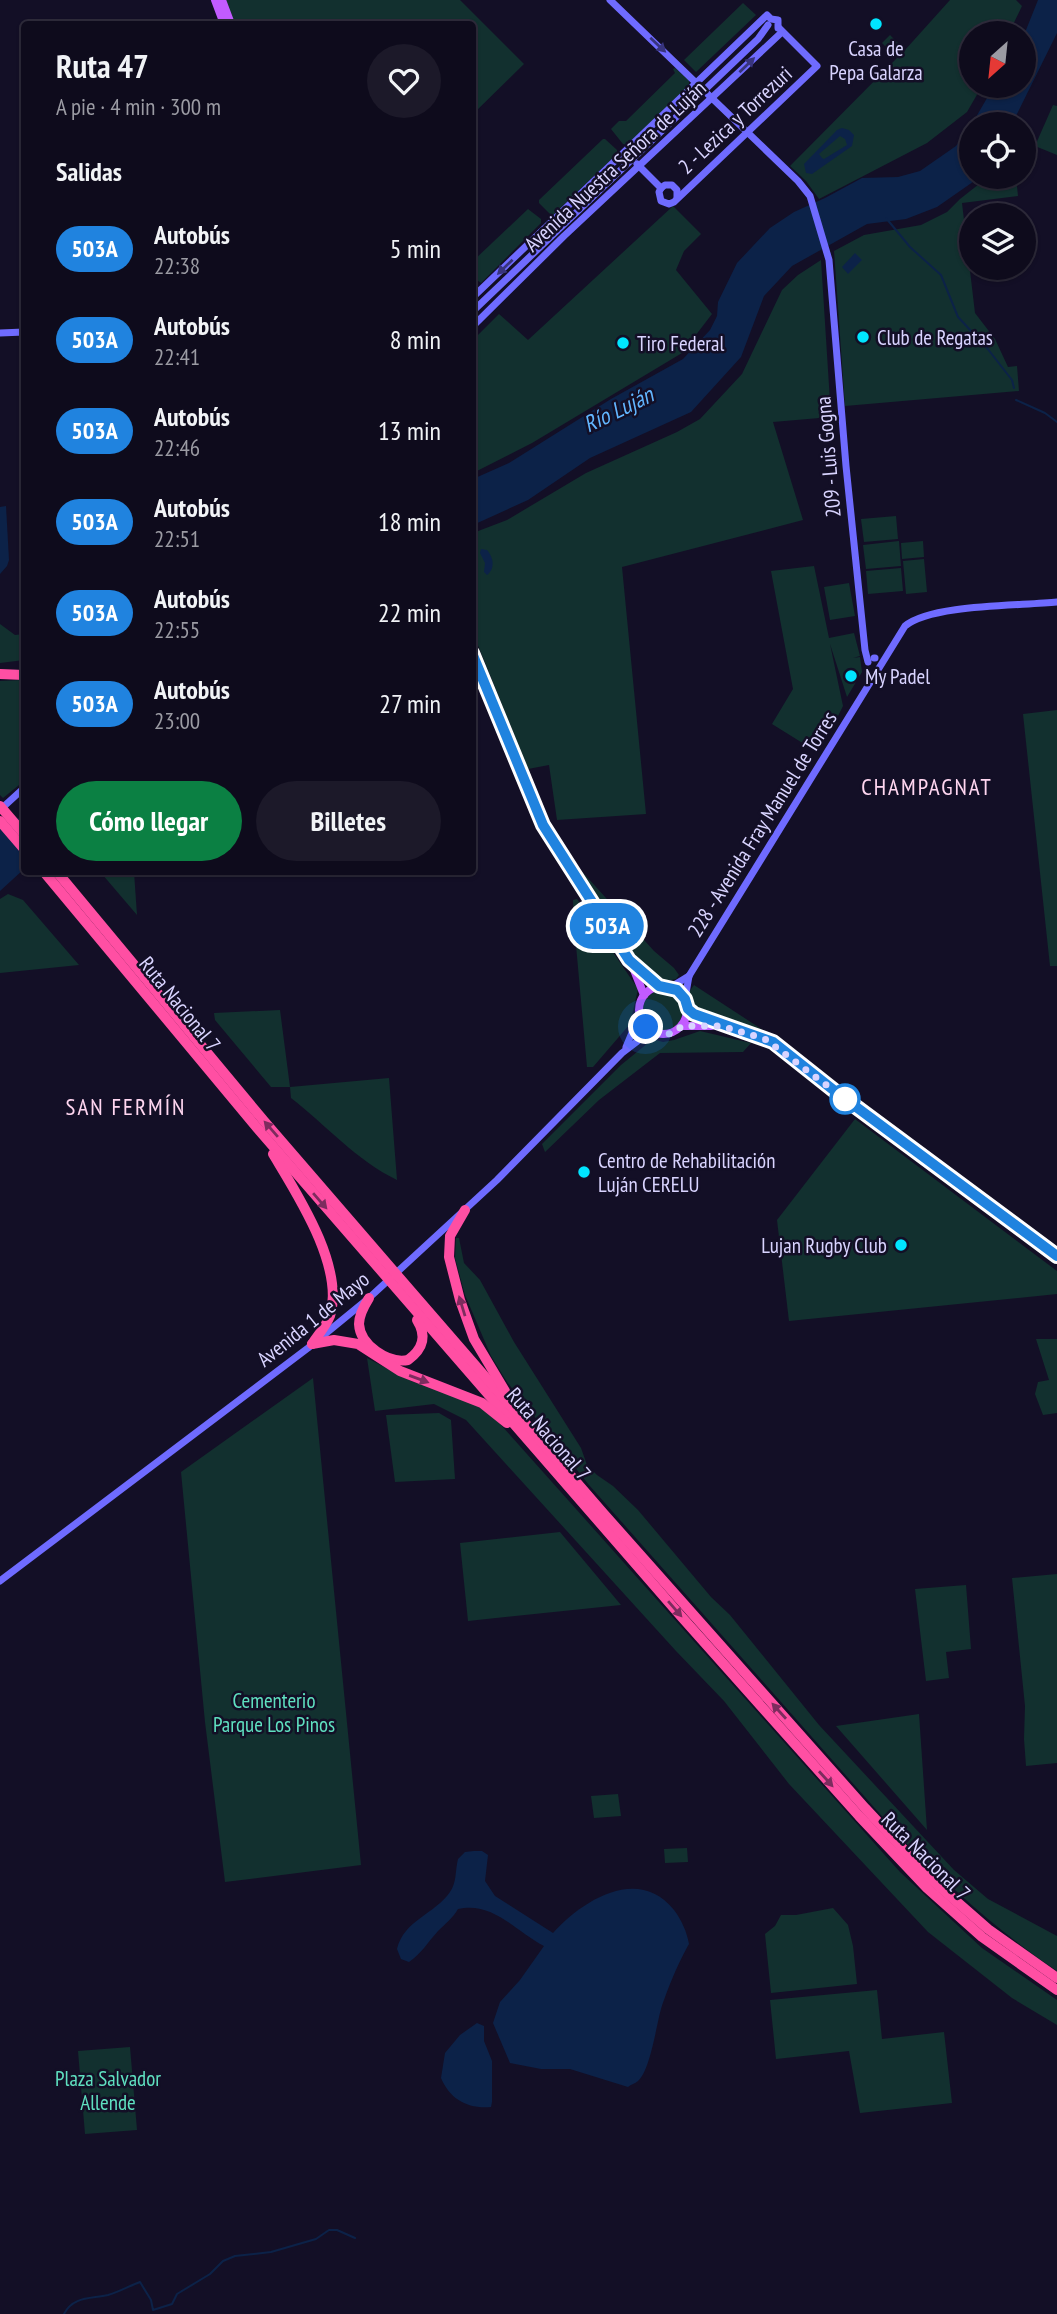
<!DOCTYPE html>
<html lang="es">
<meta charset="utf-8">
<style>
:root{--surface:#0e0b1c;--page:#1c1929;--text:#f1f3f6;--muted:#9b9ba3;--line:#2e2b3b;--accent:#0b8043}
body{margin:0;font-family:"PT Sans Narrow",sans-serif;background:var(--page);color:var(--text);height:100vh;display:flex;flex-direction:column;font-size:26px;white-space:nowrap}
*{box-sizing:border-box;margin:0}
p{font-size:23px;color:var(--muted)}
.icon{flex:none;width:38px;height:38px;fill:none;stroke:currentColor;stroke-width:2;stroke-linecap:round;stroke-linejoin:round}
.map{position:relative;flex:1;overflow:hidden}
.drawer{position:absolute;left:21px;top:21px;width:455px;height:854px;display:flex;flex-direction:column;background:var(--surface);border-radius:7px;box-shadow:0 2px 5px #0004,0 0 0 2px var(--line)}
.drawer>*{flex:none}
.badge{padding:0 14px;border-radius:23px;font-size:24px;line-height:46px}
.needle{width:46px;rotate:207deg}
.fabs{position:absolute;left:959px;top:21px;display:grid;gap:14px}
.fabs a{display:grid;place-items:center;width:77px;height:77px;border-radius:50%;background:var(--surface);box-shadow:0 2px 5px #0004,0 0 0 2px var(--line);font-size:35px}
.you{position:absolute;width:35px;height:35px;margin:-18px;border:5px solid #fff;border-radius:50%;background:#1a73e8;box-shadow:0 0 0 10px #1a73e833}
.map>.badge{position:absolute;translate:-50% -50%;box-shadow:0 0 0 4px #fff}
h2{padding:0 35px;font-size:26px;line-height:63px}
.round{display:grid;place-items:center;flex:none;width:74px;height:74px;border-radius:37px;background:var(--page)}
.overview{display:flex;align-items:center;justify-content:space-between;height:119px;padding:0 35px}
h1{font-size:33px;font-weight:700;line-height:52px}
.cta{display:flex;gap:14px;margin-top:auto;padding:14px 35px}
.cta a{flex:1;height:80px;border-radius:42px;background:var(--accent);color:#fff;font-size:28px;font-weight:700;line-height:80px;text-align:center}
.cta a+a{background:var(--page);color:var(--text)}
ul{padding:0;list-style:none}
li{display:flex;align-items:center;gap:21px;height:91px;padding:0 35px}
li div{flex:1}
li b{display:block;font-size:26px}
li em{font-style:normal}
li .badge{min-width:77px;font-weight:700;text-align:center}
.map>svg:first-child{display:block}
</style>
<div class="map">
<svg width="1057" height="2314" viewBox="0 0 1057 2314">
<rect width="100%" height="100%" fill="#130f26"/>
<g fill="#12302f">
<polygon points="224,0 460,0 524,64 473,114 472,24 233,24"/>
<polygon points="950,0 1016,0 1022,6 1009,33 971,33 971,86 982,86 967,112 927,143 819,199 806,181 790,166 897,58 882,43 890,35 905,50"/>
<polygon points="743,3 756,15 696,72 684,60"/>
<polygon points="675,68 689,80 689,85 628,145 623,144 611,129 619,121 626,121 675,73 673,69"/>
<polygon points="1053,105 1057,106 1057,155 1035,146"/>
<polygon points="603,139 605,139 617,150 617,154 553,215 550,214 539,203 539,200"/>
<polygon points="988,177 1016,177 1018,196 962,203 975,313 995,339 1008,367 1017,366 1019,391 845,406 834,251 864,235 921,225 947,212 960,199"/>
<polygon points="673,206 701,234 684,251 676,270 712,314 682,353 532,443 473,473 473,340 499,314 528,340"/>
<polygon points="528,209 541,219 541,223 481,283 473,277 473,261"/>
<polygon points="821,260 831,417 773,422 803,520 622,567 646,814 557,820 549,765 528,769 473,633 473,533 507,520 586,473 677,432 700,419 742,374 782,290 798,275"/>
<polygon points="896,516 898,539 864,542 861,519"/>
<polygon points="899,541 901,566 866,569 863,545"/>
<polygon points="923,541 924,557 902,559 901,543"/>
<polygon points="924,559 927,592 906,594 903,561"/>
<polygon points="814,566 829,638 854,633 860,656 853,658 860,657 862,672 847,697 830,644 843,706 836,720 827,722 829,732 817,752 772,724 793,689 771,571"/>
<polygon points="901,568 903,591 868,594 866,571"/>
<polygon points="849,583 855,616 830,620 824,587"/>
<polygon points="0,624 15,635 24,634 24,660 0,663"/>
<polygon points="24,680 24,781 3,798 0,795 0,681"/>
<polygon points="1057,710 1057,966 1050,966 1023,714"/>
<polygon points="574,866 577,866 654,951 674,968 679,975 676,979 661,982 641,968 634,959"/>
<polygon points="103,872 134,872 137,915 102,874"/>
<polygon points="8,894 23,900 79,965 0,973 0,899"/>
<polygon points="577,899 638,989 630,1024 593,1067 587,1067 574,923 573,900"/>
<polygon points="694,985 769,1034 700,1015 689,1003 689,992"/>
<circle cx="663" cy="1010" r="20"/>
<path d="M 280,1010 L 290,1087 L 389,1078 L 397,1180 C 356,1160 327,1126 291,1098 L 290,1087 L 271,1087 L 215,1020 L 214,1013 Z"/>
<polygon points="700,1031 751,1043 743,1052 660,1053 599,1100 545,1152 542,1144 621,1065 648,1043 656,1040 663,1042 674,1040"/>
<polygon points="855,1119 1057,1271 1057,1294 789,1321 777,1220"/>
<path d="M 456,1238 L 459,1238 L 464,1263 L 480,1280 L 514,1342 L 581,1448 L 587,1465 L 597,1475 L 613,1486 L 638,1510 L 711,1597 L 730,1615 L 819,1725 L 954,1870 L 988,1899 L 1057,1936 L 1057,1971 C 999,1932 952,1889 903,1840 L 589,1485 L 507,1382 L 491,1356 L 465,1295 L 455,1258 Z"/>
<polygon points="1036,1339 1057,1339 1057,1413 1043,1415 1035,1394 1038,1382 1049,1380"/>
<polygon points="367,1358 411,1381 465,1398 493,1416 900,1872 982,1948 1057,2000 1057,2025 1012,1998 928,1932 789,1784 724,1701 676,1651 466,1420 434,1404 375,1411"/>
<polygon points="313,1378 361,1865 225,1882 205,1722 181,1472"/>
<polygon points="439,1413 451,1420 455,1479 395,1482 386,1415"/>
<polygon points="560,1532 621,1605 468,1621 460,1543"/>
<polygon points="1057,1574 1057,1763 1026,1766 1024,1739 1025,1706 1012,1578"/>
<polygon points="966,1585 971,1649 946,1652 949,1678 926,1681 915,1589"/>
<polygon points="919,1714 927,1830 836,1726"/>
<polygon points="618,1794 621,1816 594,1818 591,1796"/>
<polygon points="687,1848 688,1862 665,1863 664,1849"/>
<polygon points="833,1908 848,1925 853,1946 857,1984 771,1993 765,1934 775,1926 781,1915 796,1915"/>
<polygon points="877,1990 882,2039 944,2032 952,2103 860,2113 849,2051 776,2059 770,2000"/>
<polygon points="130,2047 137,2130 85,2134 78,2051"/>
</g>
<g fill="#0c2248" fill-rule="evenodd">
<polygon points="1038,0 1057,0 1057,33 1012,124 972,124 994,86 1024,86 1024,35"/>
<polygon points="971,126 971,177 980,177 937,207 906,219 867,224 792,266 764,296 741,357 691,412 590,458 528,500 473,525 473,479 509,463 611,399 683,359 710,330 717,316 718,302 737,263 770,228 794,212 825,198 862,178 898,177 920,171 956,146"/>
<path d="M 842,128 L 849,130 L 854,135 L 852,146 L 812,174 L 806,173 L 804,164 L 837,130 ZM 840,136 L 845,139 L 847,145 L 824,159 L 822,158 L 819,154 Z"/>
<polygon points="855,253 862,260 848,274 842,267"/>
<polygon points="6,506 9,560 7,566 0,574 0,507"/>
<path d="M 481,549 L 487,550 C 493,557 496,568 487,575 L 484,572 L 485,563 L 480,553 Z"/>
<polygon points="24,812 24,869 0,891 0,826 19,818"/>
<path d="M 474,1851 L 482,1851 L 488,1855 L 485,1881 L 495,1896 L 553,1933 C 582,1901 638,1865 674,1910 C 681,1919 687,1932 689,1944 C 679,1961 667,1990 661,2009 C 656,2027 650,2071 638,2081 C 635,2084 631,2084 628,2087 L 570,2069 L 541,2069 L 510,2063 L 493,2023 L 500,2002 L 520,1980 L 544,1946 C 515,1931 493,1901 458,1909 C 453,1918 445,1924 438,1931 C 428,1942 421,1954 409,1962 L 401,1959 L 397,1949 C 404,1920 435,1914 450,1892 C 457,1882 455,1871 458,1859 L 465,1852 Z"/>
<path d="M 477,2023 L 484,2026 L 484,2041 L 492,2061 L 492,2102 L 491,2107 C 467,2109 450,2099 441,2078 L 445,2053 L 460,2035 Z"/>
</g>
<g fill="none" stroke-linecap="round" stroke-linejoin="round">
<g stroke="#0c2248" stroke-width="2">
<polyline points="886,218 910,247 941,275 958,317 987,348 1012,380 1014,388"/>
<polyline points="1016,400 1045,413 1057,422"/>
<path d="M 64,2314 C 73,2296 91,2299 108,2295 C 119,2292 129,2286 140,2282 L 151,2300 L 153,2310 L 172,2304 L 177,2294 L 210,2274 L 223,2261 L 235,2256 L 271,2252 L 316,2239 L 329,2230 L 337,2230 L 355,2238"/>
</g>
<g stroke="#6f6bff" stroke-width="7">
<polyline points="610,0 798,181 810,196 829,260 846,466 865,650 868,662"/>
<polyline points="637,164 661,188"/>
<polyline points="661,188 659,192 661,201 669,204 674,202 817,66 779,28"/>
<polyline points="661,188 665,185 672,185 677,190 677,198"/>
<polyline points="472,298 767,15 771,19 778,20 778,28"/>
<polyline points="472,312 758,39 768,25"/>
<polyline points="472,327 564,236 782,32"/>
<polyline points="0,333 24,332"/>
<polyline points="874,658 875,658"/>
<polyline points="1,809 24,788"/>
<polyline points="671,987 689,976"/>
<path d="M 685,999 L 689,976 L 905,626 C 931,604 1020,606 1057,602"/>
<polyline points="626,1047 639,1016"/>
<polyline points="0,1581 308,1348 369,1298 497,1180 622,1053 643,1037 657,1034"/>
</g>
<g stroke="#c25bff" stroke-width="8">
<polyline points="215,0 224,24"/>
<polyline points="222,0 231,24"/>
<polyline points="472,652 543,825 630,960 644,995"/>
<polyline points="634,964 659,986"/>
<circle cx="663" cy="1010" r="24"/>
<polyline points="688,1009 704,1020 773,1042 836,1092 1057,1256"/>
<polyline points="682,1026 711,1026"/>
</g>
<g stroke="#ff4fa3" stroke-width="10">
<polyline points="0,674 24,675"/>
<polyline points="0,806 24,834"/>
<polyline points="0,821 24,849"/>
<polyline points="44,872 258,1129 679,1614 859,1816 927,1888 982,1937 1057,1990"/>
<polyline points="57,872 264,1121 410,1290 604,1514 865,1808 932,1880 988,1929 1057,1978"/>
<path d="M 273,1154 C 297,1194 345,1267 330,1316 C 326,1326 318,1335 312,1344"/>
<polyline points="465,1210 450,1236 449,1257 460,1300 474,1339 505,1391"/>
<path d="M 369,1298 C 364,1306 359,1315 359,1324 C 360,1345 388,1364 408,1360 C 423,1349 427,1336 417,1320"/>
<polyline points="312,1344 334,1340 358,1344 400,1371 482,1403 507,1423"/>
</g>
</g>
<defs><path id="oneway-solid" d="M-6-.8H1V-3.2L6.5 0L1 3.2V.8H-6Z" transform="scale(1.75)"/></defs>
<g fill="#38347d">
<use href="#oneway-solid" transform="translate(658 45) rotate(43)"/>
<use href="#oneway-solid" transform="translate(747 65) rotate(-44)"/>
<use href="#oneway-solid" transform="translate(505 267) rotate(136)"/>
</g>
<g fill="#7d2c5e">
<use href="#oneway-solid" transform="translate(271 1129) rotate(-131)"/>
<use href="#oneway-solid" transform="translate(320 1201) rotate(49)"/>
<use href="#oneway-solid" transform="translate(462 1306) rotate(-107)"/>
<use href="#oneway-solid" transform="translate(419 1379) rotate(20)"/>
<use href="#oneway-solid" transform="translate(675 1609) rotate(49)"/>
<use href="#oneway-solid" transform="translate(779 1711) rotate(-132)"/>
<use href="#oneway-solid" transform="translate(826 1779) rotate(48)"/>
</g>
<g fill="none" stroke-linecap="round" stroke-linejoin="round">
<defs>
<polyline id="line" points="472,653 543,825 629,960 659,986 677,990 685,999 688,1009 694,1014 773,1042 836,1092 1057,1256"/>
</defs>
<use href="#line" stroke="#fff" stroke-width="16"/>
<use href="#line" stroke="#2083df" stroke-width="10"/>
<polyline stroke="#d9d4ff" stroke-width="7" stroke-dasharray="0 12.6" points="646,1027 662,1035 673,1033 682,1026 721,1026 765,1039 845,1099"/>
</g>
<g fill="#00e5ff" stroke="#130f26" stroke-width="2.5">
<circle cx="876" cy="24" r="7"/>
<circle cx="863" cy="337" r="7"/>
<circle cx="623" cy="343" r="7"/>
<circle cx="851" cy="676" r="7"/>
<circle cx="584" cy="1172" r="7"/>
<circle cx="901" cy="1245" r="7"/>
</g>
<circle fill="#fff" stroke="#2083df" stroke-width="3.5" cx="845" cy="1099" r="14"/>
<g text-anchor="middle" dominant-baseline="central" stroke-width="5" stroke-linejoin="round" paint-order="stroke">
<g font-size="21" fill="#d9d4ff" stroke="#130f26" text-anchor="start">
<text x="876" y="48" text-anchor="middle">Casa de<tspan x="876" dy="24">Pepa Galarza</tspan></text>
<text x="877" y="337">Club de Regatas</text>
<text x="637" y="343">Tiro Federal</text>
<text x="865" y="676">My Padel</text>
<text x="598" y="1160">Centro de Rehabilitación<tspan x="598" dy="24">Luján CERELU</tspan></text>
<text x="887" y="1245" text-anchor="end">Lujan Rugby Club</text>
</g>
<g font-size="21" fill="#d9d4ff" stroke="#130f26">
<text transform="translate(735 120) rotate(-43)">2 - Lezica y Torrezuri</text>
<text transform="translate(615 166) rotate(-43)">Avenida Nuestra Señora de Luján</text>
<text transform="translate(828 457) rotate(-95)">209 - Luis Gogna</text>
<text transform="translate(762 824) rotate(-58)">228 - Avenida Fray Manuel de Torres</text>
<text transform="translate(180 1004) rotate(51)">Ruta Nacional 7</text>
<text transform="translate(313 1319) rotate(-39)">Avenida 1 de Mayo</text>
<text transform="translate(549 1434) rotate(49)">Ruta Nacional 7</text>
<text transform="translate(926 1856) rotate(45)">Ruta Nacional 7</text>
</g>
<g font-size="21" fill="#5fe0c0" stroke="#130f26">
<text x="274" y="1700">Cementerio<tspan x="274" dy="24">Parque Los Pinos</tspan></text>
<text x="108" y="2078">Plaza Salvador<tspan x="108" dy="24">Allende</tspan></text>
</g>
<g font-size="23" font-style="italic" fill="#62b6ff" stroke="#130f26">
<text transform="translate(618 409) rotate(-26)">Río Luján</text>
</g>
<g font-size="23" letter-spacing="2" fill="#ffd6f0" stroke="#130f26">
<text x="927" y="786">CHAMPAGNAT</text>
<text x="126" y="1106">SAN FERMÍN</text>
</g>
</g>
</svg>
<div class="fabs">
<a><svg class="needle" viewBox="-14 -14 28 28"><path d="M0-13l5 13h-10z" fill="#e53935"/><path d="M0 13l5-13h-10z" fill="#9b9ba3"/></svg></a>
<a><svg class="icon" aria-label="locate" viewBox="0 0 24 24"><circle cx="12" cy="12" r="6"/><path d="M12 2v4M12 18v4M2 12h4M18 12h4"/></svg></a>
<a><svg class="icon" aria-label="layers" viewBox="0 0 24 24"><path d="M12 4l9 5-9 5-9-5zM3 14l9 5 9-5"/></svg></a>
</div>
<div class="you" style="left:646px;top:1027px"></div>
<b class="badge" style="left:607px;top:926px;background:#2083df;color:#fff">503A</b>
<section class="drawer">
<div class="overview"><div><h1>Ruta 47</h1><p>A pie · 4 min · 300 m</p></div><a class="round"><svg class="icon" aria-label="heart" viewBox="0 0 24 24"><path d="M12 20l-8-8c-3-5 5-10 8-4 3-6 11-1 8 4z"/></svg></a></div>
<h2>Salidas</h2>
<ul>
<li><span class="badge" style="background:#2083df;color:#fff">503A</span><div><b>Autobús</b><p>22:38</p></div><em>5 min</em></li>
<li><span class="badge" style="background:#2083df;color:#fff">503A</span><div><b>Autobús</b><p>22:41</p></div><em>8 min</em></li>
<li><span class="badge" style="background:#2083df;color:#fff">503A</span><div><b>Autobús</b><p>22:46</p></div><em>13 min</em></li>
<li><span class="badge" style="background:#2083df;color:#fff">503A</span><div><b>Autobús</b><p>22:51</p></div><em>18 min</em></li>
<li><span class="badge" style="background:#2083df;color:#fff">503A</span><div><b>Autobús</b><p>22:55</p></div><em>22 min</em></li>
<li><span class="badge" style="background:#2083df;color:#fff">503A</span><div><b>Autobús</b><p>23:00</p></div><em>27 min</em></li>
</ul>
<div class="cta"><a>Cómo llegar</a><a>Billetes</a></div>
</section>
</div>
